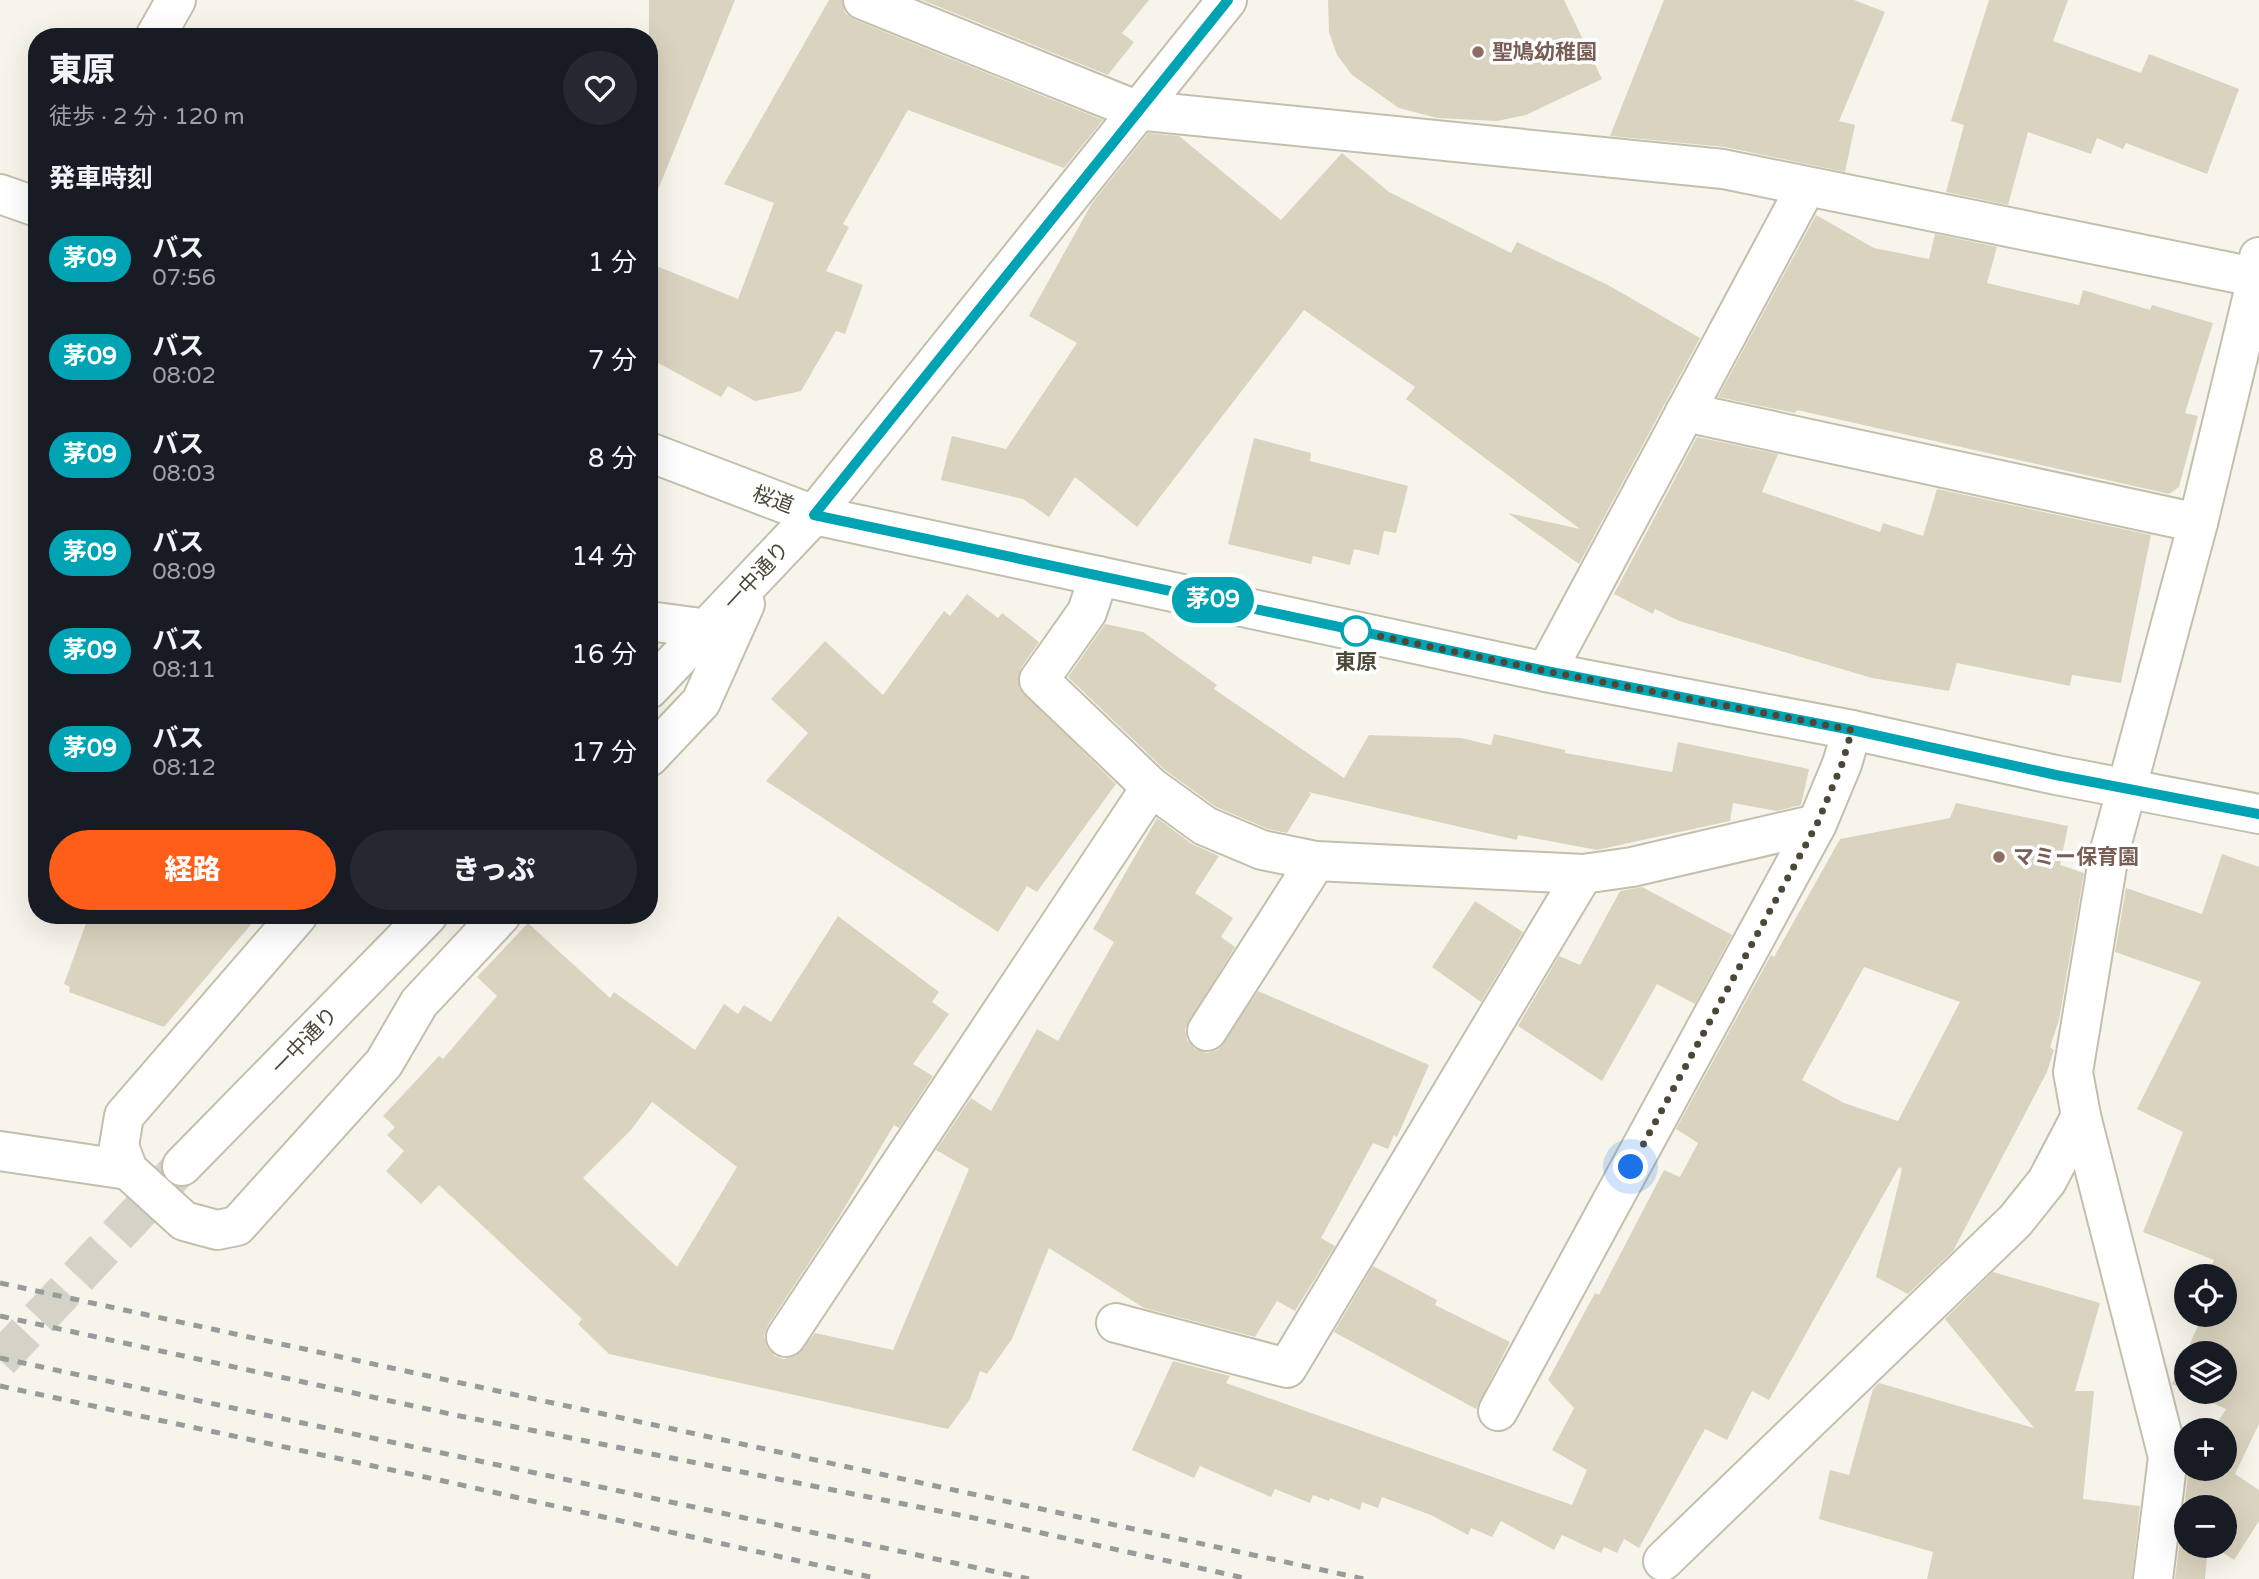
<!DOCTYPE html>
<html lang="ja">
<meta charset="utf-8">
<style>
:root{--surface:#171b24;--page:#242831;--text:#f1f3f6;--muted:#9ea1a6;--accent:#ff5e19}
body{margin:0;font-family:"Varela Round","Noto Sans JP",sans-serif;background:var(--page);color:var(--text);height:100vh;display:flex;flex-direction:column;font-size:26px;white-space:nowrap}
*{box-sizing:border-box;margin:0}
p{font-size:23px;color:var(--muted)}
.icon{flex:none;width:38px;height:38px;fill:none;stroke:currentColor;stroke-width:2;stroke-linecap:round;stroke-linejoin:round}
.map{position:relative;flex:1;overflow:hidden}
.drawer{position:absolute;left:28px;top:28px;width:630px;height:896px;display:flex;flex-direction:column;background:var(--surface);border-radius:28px;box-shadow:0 7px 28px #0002}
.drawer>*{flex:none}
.badge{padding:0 14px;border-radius:23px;font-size:24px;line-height:46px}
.controls{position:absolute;left:2174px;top:1264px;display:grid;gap:14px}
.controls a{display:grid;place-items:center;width:63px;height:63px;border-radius:50%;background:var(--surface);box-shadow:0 7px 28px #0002;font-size:35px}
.you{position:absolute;width:35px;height:35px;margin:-18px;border:5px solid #fff;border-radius:50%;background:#1a73e8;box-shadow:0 0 0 10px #1a73e833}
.map>.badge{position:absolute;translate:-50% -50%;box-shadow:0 0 0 4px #fff}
h2{padding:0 21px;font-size:26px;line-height:63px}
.round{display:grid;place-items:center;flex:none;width:74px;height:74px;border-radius:37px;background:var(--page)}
.head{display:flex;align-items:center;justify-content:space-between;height:119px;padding:0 21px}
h1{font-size:33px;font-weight:800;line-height:52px}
.primary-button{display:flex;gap:14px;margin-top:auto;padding:14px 21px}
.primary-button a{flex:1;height:80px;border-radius:42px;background:var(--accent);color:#fff;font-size:28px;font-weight:800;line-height:80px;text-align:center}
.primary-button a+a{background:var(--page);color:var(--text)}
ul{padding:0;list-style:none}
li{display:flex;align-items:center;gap:21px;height:98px;padding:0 21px}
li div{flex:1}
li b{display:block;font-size:26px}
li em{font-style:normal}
li .badge{min-width:77px;font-weight:700;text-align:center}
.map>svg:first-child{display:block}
</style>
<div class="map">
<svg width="2259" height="1579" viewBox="0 0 2259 1579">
<rect width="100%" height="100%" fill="#f7f5eb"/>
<g fill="#dad3bf" fill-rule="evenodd">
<polygon points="649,0 735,0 651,207 649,207"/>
<polygon points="829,0 842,0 845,13 855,20 1103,120 1064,168 908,110 843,224 849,227 826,271 863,285 845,334 836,331 801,391 755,401 728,386 721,397 649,358 649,263 738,299 774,203 724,184"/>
<polygon points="922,0 1149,0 1122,33 1134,42 1108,75"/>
<polygon points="1328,0 1564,0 1602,79 1526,115 1497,121 1437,118 1399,108 1352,75 1337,55 1329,32"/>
<polygon points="1664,0 1854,0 1885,12 1839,121 1855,125 1845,172 1725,147 1610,136"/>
<polygon points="1989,0 2068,0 2053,41 2141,73 2149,54 2239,89 2207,174 2126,143 2123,149 2097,138 2091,154 2028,132 2008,205 1946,192 1964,125 1951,121"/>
<polygon points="1148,133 1179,136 1281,220 1342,153 1389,192 1511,253 1517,242 1608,285 1700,338 1579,564 1508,513 1580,529 1406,399 1415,387 1304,310 1137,527 1075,477 1049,517 1023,499 941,480 952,436 1006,449 1077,343 1029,316 1092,203"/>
<polygon points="1816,215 1874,248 1929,259 1935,234 1997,247 1987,283 2079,305 2083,290 2150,310 2152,305 2213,323 2185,413 2198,416 2179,487 2169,494 1797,410 1795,413 1718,397"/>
<polygon points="1697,437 1778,454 1762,492 1880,532 1883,523 1923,536 1937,489 2151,535 2121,683 2072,675 2070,686 1957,663 1949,691 1872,678 1679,621 1655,609 1653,614 1614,594"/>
<polygon points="1254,438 1311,453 1310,461 1408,486 1396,533 1384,531 1379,555 1354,549 1350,565 1313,556 1311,564 1228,544"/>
<polygon points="967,594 998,618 1002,613 1039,642 1021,668 1019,688 1116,784 1037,892 1027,886 998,932 766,781 808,733 771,699 825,641 883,695 944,611 950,616"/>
<polygon points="1105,624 1143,632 1217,685 1214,689 1344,778 1369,735 1461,738 1491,745 1494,734 1565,750 1565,753 1672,772 1678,742 1809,769 1801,805 1777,811 1733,803 1730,821 1597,850 1518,835 1517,840 1308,792 1311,794 1287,833 1268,829 1216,807 1165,770 1068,677"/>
<path d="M 1956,803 L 2068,826 L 2060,865 L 2084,873 L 2059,1020 L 2050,1047 L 2054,1050 L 2047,1072 L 1953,1251 L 1908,1294 L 1876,1277 L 1902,1169 L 1899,1167 L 1769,1400 L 1752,1391 L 1727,1440 L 1705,1429 L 1639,1548 L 1624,1539 L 1617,1553 L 1604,1547 L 1601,1553 L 1562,1535 L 1554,1550 L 1501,1521 L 1492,1537 L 1471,1528 L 1468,1535 L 1431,1515 L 1382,1497 L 1378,1508 L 1362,1502 L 1360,1510 L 1330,1498 L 1329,1501 L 1313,1495 L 1310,1503 L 1275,1489 L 1271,1497 L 1200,1466 L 1194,1478 L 1132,1450 L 1173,1361 L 1230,1376 L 1226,1383 L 1572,1505 L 1587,1470 L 1552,1450 L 1574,1408 L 1548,1380 L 1595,1293 L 1599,1295 L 1664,1170 L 1680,1177 L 1698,1143 L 1676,1129 L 1771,955 L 1774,957 L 1840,839 L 1950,818 ZM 1864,967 L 1960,1002 L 1898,1121 L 1844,1103 L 1802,1080 Z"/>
<path d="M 1157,818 L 1192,844 L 1219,856 L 1195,893 L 1233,918 L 1221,937 L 1235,947 L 1185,1029 L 1187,1040 L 1195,1049 L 1207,1053 L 1218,1050 L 1258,991 L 1429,1065 L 1397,1137 L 1394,1135 L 1388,1149 L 1373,1143 L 1321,1238 L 1335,1246 L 1295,1311 L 1277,1301 L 1255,1337 L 1144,1308 L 1049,1248 L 1012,1339 L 987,1374 L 980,1371 L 970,1399 L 948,1429 L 609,1354 L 578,1324 L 582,1319 L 439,1185 L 421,1204 L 386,1171 L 404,1151 L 387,1135 L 395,1127 L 383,1116 L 439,1056 L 443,1059 L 497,996 L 477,977 L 528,923 L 610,998 L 614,992 L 695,1050 L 724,1004 L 738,1014 L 744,1005 L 771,1022 L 838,916 L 939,992 L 932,1002 L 949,1014 L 913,1064 L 933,1076 L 899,1128 L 894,1125 L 836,1222 L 768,1325 L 764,1336 L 767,1347 L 775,1356 L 784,1359 L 796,1356 L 815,1333 L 893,1350 L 969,1169 L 936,1150 L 971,1098 L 991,1111 L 1037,1029 L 1058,1041 L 1114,942 L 1093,929 ZM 652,1102 L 737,1167 L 677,1267 L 583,1178 L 631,1130 Z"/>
<polygon points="2222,854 2259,867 2259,1424 2235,1474 2259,1490 2259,1521 2234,1560 2211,1545 2224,1545 2224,1507 2186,1507 2186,1545 2208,1545 2205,1579 2175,1579 2189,1468 2224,1468 2224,1430 2213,1430 2226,1409 2186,1391 2224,1391 2224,1353 2186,1353 2203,1314 2224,1314 2224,1276 2208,1273 2214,1260 2143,1232 2183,1132 2137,1109 2201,982 2115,952 2126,888 2202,914"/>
<polygon points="1642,887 1732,935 1695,1004 1657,984 1602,1081 1518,1026 1559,956 1580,965 1620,891"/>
<polygon points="1475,901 1523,932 1481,1002 1432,967"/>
<polygon points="89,915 259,915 164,1027 69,992 70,987 64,984"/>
<polygon points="1373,1266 1437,1300 1435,1305 1510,1342 1476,1409 1334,1332"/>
<polygon points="1993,1272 2100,1303 2075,1391 2094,1391 2083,1499 2140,1506 2132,1579 1927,1579 1933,1552 1819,1519 1830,1470 1849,1475 1873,1389 1879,1383 2034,1428 1945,1319"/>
<polygon points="2186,1353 2186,1391 2172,1384"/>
</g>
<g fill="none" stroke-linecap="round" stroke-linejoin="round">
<polyline stroke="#d5d2c7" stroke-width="38" stroke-dasharray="38 19" stroke-linecap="butt" points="0,1360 178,1170"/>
<defs>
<g id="minor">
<polyline points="863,0 1136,110 1723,169 2259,278"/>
<polyline points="155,37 176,0"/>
<polyline points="0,194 37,207"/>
<polyline points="1685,412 2198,523"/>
<polyline points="649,452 814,515 1546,672 1852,730 2056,775 2259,814"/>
<polyline points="1099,576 1087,612 1039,680 1151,787 1205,826 1262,850 1316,861 1583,874 1632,867 1817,824"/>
<polyline points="649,621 708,629"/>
<polyline points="1546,672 1806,187"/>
<polyline points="649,689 814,515 1227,0"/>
<polyline points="649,757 701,702 745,604"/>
<polyline points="298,915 124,1116 119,1146 128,1170 184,1221 217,1230 237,1226 384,1063 419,1003 501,915"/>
<polyline points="1207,1031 1316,861"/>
<polyline points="0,1151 128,1170"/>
<polyline points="182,1166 428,915"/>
<polyline points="1116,1323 1287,1368 1583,874"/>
<polyline points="786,1337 1151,787"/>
<polyline points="1498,1411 1817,824 1842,764 1852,730"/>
<polyline points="1663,1561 2015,1221 2047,1181 2081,1116"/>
<polyline points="2153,1579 2168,1457 2081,1116 2073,1072 2109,854 2198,523 2257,278 2259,257"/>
</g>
</defs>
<use href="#minor" stroke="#c4bfac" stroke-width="42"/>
<use href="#minor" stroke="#fff" stroke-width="38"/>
<g stroke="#9a9a9a" stroke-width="5" stroke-dasharray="9 9" stroke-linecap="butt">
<polyline points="0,1283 1364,1579"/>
<polyline points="0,1316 455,1415 974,1518 1249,1579"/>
<polyline points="0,1358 1029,1579"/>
<polyline points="0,1386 448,1482 879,1579"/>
</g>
</g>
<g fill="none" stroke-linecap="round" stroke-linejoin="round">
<defs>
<polyline id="line" points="1228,0 814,515 1546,671 1852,730 2056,775 2259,814"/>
</defs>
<use href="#line" stroke="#fff" stroke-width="16"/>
<use href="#line" stroke="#00a3b4" stroke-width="10"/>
<polyline stroke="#4c4737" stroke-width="7" stroke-dasharray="0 12.6" points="1356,631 1546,671 1852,730 1842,764 1817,824 1631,1167"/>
</g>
<g fill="#8d6e63" stroke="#fff" stroke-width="2.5">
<circle cx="1478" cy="52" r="7"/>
<circle cx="1999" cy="857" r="7"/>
</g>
<circle fill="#fff" stroke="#00a3b4" stroke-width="3.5" cx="1356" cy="631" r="14"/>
<g text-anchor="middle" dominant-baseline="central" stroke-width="7" stroke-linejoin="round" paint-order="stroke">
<g font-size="21" font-weight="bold" fill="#785e54" stroke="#fff" text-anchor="start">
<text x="1492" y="52">聖鳩幼稚園</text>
<text x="2013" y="857">マミー保育園</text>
</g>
<g font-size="21" fill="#4c4737" stroke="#fff">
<text transform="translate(773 500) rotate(20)">桜道</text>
<text transform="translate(757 576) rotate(-47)">一中通り</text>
<text transform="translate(305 1041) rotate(-46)">一中通り</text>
</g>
<g font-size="21" font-weight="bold" fill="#4c4737" stroke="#fff">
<text x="1356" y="662">東原</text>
</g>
</g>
</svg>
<div class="controls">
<a><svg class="icon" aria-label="locate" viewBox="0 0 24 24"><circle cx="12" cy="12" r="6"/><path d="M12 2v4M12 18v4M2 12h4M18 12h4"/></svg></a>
<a><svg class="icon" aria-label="layers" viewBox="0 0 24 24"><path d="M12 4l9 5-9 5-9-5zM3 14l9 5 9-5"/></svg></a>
<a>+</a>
<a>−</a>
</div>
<div class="you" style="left:1631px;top:1167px"></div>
<b class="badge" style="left:1213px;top:600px;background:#00a3b4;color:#fff">茅09</b>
<section class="drawer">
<div class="head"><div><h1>東原</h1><p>徒歩 · 2 分 · 120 m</p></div><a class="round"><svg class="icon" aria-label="heart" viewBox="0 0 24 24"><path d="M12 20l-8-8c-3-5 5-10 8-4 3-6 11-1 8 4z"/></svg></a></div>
<h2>発車時刻</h2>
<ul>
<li><span class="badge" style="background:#00a3b4;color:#fff">茅09</span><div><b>バス</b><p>07:56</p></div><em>1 分</em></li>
<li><span class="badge" style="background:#00a3b4;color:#fff">茅09</span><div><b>バス</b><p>08:02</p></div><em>7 分</em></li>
<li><span class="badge" style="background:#00a3b4;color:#fff">茅09</span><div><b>バス</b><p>08:03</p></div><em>8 分</em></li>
<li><span class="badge" style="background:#00a3b4;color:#fff">茅09</span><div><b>バス</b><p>08:09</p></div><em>14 分</em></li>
<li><span class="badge" style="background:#00a3b4;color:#fff">茅09</span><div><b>バス</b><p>08:11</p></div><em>16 分</em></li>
<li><span class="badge" style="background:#00a3b4;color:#fff">茅09</span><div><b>バス</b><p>08:12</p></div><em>17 分</em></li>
</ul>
<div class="primary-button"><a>経路</a><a>きっぷ</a></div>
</section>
</div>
